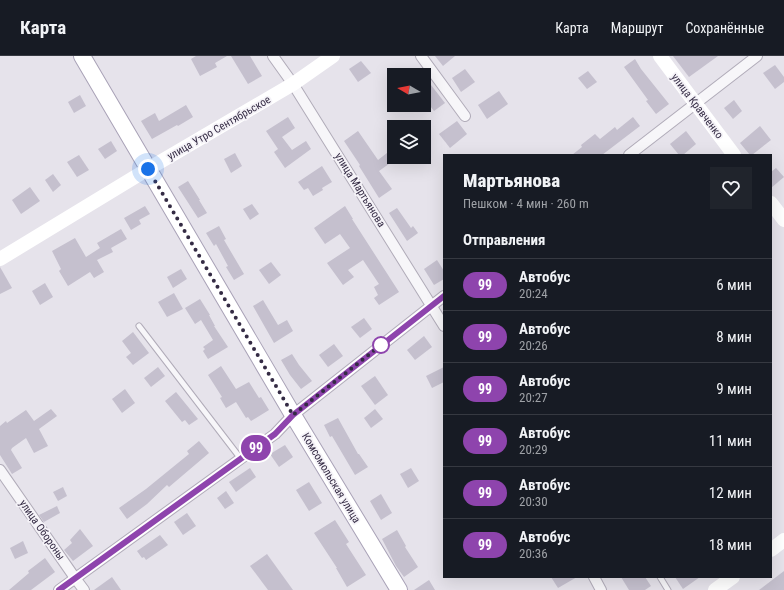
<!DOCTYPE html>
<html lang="ru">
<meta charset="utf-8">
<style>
:root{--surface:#171b24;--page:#20242c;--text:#f1f3f6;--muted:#9ea1a6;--line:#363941}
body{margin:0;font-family:"Roboto Condensed",sans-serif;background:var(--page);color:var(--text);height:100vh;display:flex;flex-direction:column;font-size:15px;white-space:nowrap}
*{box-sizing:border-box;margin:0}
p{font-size:13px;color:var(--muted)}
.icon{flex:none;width:22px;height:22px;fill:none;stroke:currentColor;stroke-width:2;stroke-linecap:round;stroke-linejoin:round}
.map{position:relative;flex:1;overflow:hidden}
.drawer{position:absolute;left:443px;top:98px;width:329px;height:424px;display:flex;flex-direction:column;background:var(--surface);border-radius:0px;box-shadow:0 4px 16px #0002}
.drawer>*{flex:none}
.badge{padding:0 8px;border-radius:13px;font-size:14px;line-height:26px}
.needle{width:26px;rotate:280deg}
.fabs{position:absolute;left:387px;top:12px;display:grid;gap:8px}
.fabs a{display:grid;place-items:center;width:44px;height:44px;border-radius:0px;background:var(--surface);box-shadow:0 4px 16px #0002;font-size:20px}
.you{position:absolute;width:20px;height:20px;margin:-10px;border:3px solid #fff;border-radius:50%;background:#1a73e8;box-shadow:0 0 0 6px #1a73e833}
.map>.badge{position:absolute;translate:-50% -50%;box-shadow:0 0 0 2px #fff}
h2{padding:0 20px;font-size:15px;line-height:36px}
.round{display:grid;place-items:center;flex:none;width:42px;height:42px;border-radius:0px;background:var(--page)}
.head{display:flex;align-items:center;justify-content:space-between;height:68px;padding:0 20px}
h1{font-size:19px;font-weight:800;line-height:30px}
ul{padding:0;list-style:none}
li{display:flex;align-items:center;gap:12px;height:52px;padding:0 20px;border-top:1px solid var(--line)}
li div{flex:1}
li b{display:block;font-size:15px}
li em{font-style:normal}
li .badge{min-width:44px;font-weight:700;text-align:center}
header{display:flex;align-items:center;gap:24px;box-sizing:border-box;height:56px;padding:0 20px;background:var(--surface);border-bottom:1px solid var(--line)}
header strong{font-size:19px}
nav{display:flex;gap:22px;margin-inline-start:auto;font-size:14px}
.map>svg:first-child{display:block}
</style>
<header>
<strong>Карта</strong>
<nav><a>Карта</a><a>Маршрут</a><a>Сохранённые</a></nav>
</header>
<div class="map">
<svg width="784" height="534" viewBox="0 0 784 534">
<rect width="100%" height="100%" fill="#e6e3eb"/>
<g fill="#c5c0ce">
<polygon points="196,0 227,0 215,7 217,11 200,20 191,3"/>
<polygon points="231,0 250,0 262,20 248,28"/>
<polygon points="435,0 455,0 443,10"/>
<polygon points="673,0 718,0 689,21"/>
<polygon points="635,3 641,13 669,48 656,58 646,45 648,44 624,11"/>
<polygon points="361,5 371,17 358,26 349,13"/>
<polygon points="775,9 784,21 784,26 775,33 763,17"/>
<polygon points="465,13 475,26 461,36 452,22"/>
<polygon points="588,15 597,26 587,33 578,22"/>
<polygon points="431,29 445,47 434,55 424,42 431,37"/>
<polygon points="499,35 508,48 487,63 478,49"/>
<polygon points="80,39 86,50 74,57 68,46"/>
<polygon points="734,44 742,55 733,63 724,52"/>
<polygon points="186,49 193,61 178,70 177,69 152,83 141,65 155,57 159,65"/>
<polygon points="288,61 295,72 282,81 292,94 306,85 311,93 285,112 274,96 278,93 266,75"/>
<polygon points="633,61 640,70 602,99 572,99 582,91 581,89 595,78 600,83 615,71 617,74"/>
<polygon points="457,65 467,78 450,92 439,78"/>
<polygon points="760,70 771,84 752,99 750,99 740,87"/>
<polygon points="358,75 378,104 387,97 393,105 379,115 392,133 379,142 359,110 360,109 344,85"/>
<polygon points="686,75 696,88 683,99 679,99 670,88"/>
<polygon points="111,85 117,95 105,103 98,93"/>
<polygon points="235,97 242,110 231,117 224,103"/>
<polygon points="79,99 89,114 77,121 67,106"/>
<polygon points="322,110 332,126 322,132 323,134 313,140 308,132 304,134 298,126"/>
<polygon points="776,112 784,121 771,132 771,116"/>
<polygon points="53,118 61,129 53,136 45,124"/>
<polygon points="188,125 200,144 199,144 207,157 198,162 178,131"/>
<polygon points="30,131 40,145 21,158 12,144"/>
<polygon points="252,148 259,158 250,164 243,153"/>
<polygon points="145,150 150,158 139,164 141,168 131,174 124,162"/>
<polygon points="345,150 353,163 352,163 399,236 379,249 374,242 378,239 374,231 379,228 363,204 348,214 354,221 343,229 327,207 350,192 340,178 325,188 314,172"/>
<polygon points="397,152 411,172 413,170 418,177 407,185 389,157"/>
<polygon points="219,170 226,183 224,184 244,218 234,224 226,211 228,210 216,188 214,190 206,177"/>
<polygon points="121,173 127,183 111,192 113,196 97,204 104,216 94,222 90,216 68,230 59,215 61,213 52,195 75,182 86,201 100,192 97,187"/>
<polygon points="437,204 444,215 444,223 434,229 424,213"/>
<polygon points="271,206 281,219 269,228 259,214"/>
<polygon points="0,211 12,232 0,238"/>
<polygon points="181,213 187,223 173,232 167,221"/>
<polygon points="45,227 53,241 40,249 32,235"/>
<polygon points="174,237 183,253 167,261 158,246"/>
<polygon points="200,243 210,259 209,259 215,270 214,270 228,291 208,303 203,295 205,293 203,291 213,284 201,264 195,268 185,252"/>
<polygon points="263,244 278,269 287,264 293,275 274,287 253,250"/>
<polygon points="364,262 372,273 360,282 351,271"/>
<polygon points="133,276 149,297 133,309 126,301 131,297 122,285"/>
<polygon points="424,280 432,291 415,304 407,294"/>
<polygon points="334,288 343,300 328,311 319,299"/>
<polygon points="292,298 299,309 312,325 301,333 290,319 281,304"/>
<polygon points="221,310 236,333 249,326 259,342 261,341 269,354 251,365 248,361 246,362 236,346 226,352 220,342 222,341 208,319"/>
<polygon points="158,311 165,320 151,331 144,322"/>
<polygon points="444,311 444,326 432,332 426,320"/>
<polygon points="375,320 388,339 375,349 361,330"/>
<polygon points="125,333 135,347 122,357 112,343"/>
<polygon points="176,336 198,363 189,369 185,364 182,366 165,345"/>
<polygon points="51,353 57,360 39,373 48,390 34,397 26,382 12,392 11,394 22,412 12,418 0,399 0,370 6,365 7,367 26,354 34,365"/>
<polygon points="375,353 383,363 371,372 364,362"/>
<polygon points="338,362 358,398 359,398 368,411 355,419 332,380 330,381 324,369"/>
<polygon points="199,385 209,397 169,431 167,429 147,448 127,463 119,452 146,433 189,398 187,395"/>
<polygon points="285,389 293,401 279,411 270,398"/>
<polygon points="250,412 256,421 236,436 229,426"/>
<polygon points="411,412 419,425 408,432 400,418"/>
<polygon points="309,426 322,447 309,455 296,434"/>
<polygon points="63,431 67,440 58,445 53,436"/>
<polygon points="226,435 234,447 225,453 217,442"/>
<polygon points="381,438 392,457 381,464 370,445"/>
<polygon points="57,450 60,457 44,466 39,459"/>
<polygon points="187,457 196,470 183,479 174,466"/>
<polygon points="335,464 349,486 346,488 366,519 347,531 336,512 337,512 314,477"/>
<polygon points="80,473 93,490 73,505 64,494 72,487 70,484"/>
<polygon points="397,474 406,490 405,491 418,511 404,521 396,510 382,483"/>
<polygon points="160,479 168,489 146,504 144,501 142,502 137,495"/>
<polygon points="23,485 28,497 15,503 10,492"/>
<polygon points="267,498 293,534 268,534 250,510"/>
<polygon points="45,502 55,516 31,534 9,534 29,517 28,515"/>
<polygon points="784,515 784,534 759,534"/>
<polygon points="112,521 121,534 94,534"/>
<polygon points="551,521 577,521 558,532"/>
<polygon points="621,521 645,521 651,530 645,534 629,534"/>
<polygon points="675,521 700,521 683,533"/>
<polygon points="429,524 435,534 414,534"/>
</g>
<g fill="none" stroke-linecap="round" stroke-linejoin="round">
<defs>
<g id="lane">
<polyline points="139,270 241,403"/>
<polyline points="660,521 668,534"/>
</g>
<g id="street">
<polyline points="273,0 293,28 444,270"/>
<polyline points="421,0 465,60"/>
<polyline points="629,99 757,0"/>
<polyline points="0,414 75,522 84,534"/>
<polyline points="594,521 601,534"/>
<polyline points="59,534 275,378 293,359 444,240"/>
</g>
<polyline id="primary" points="82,0 293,359 399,534"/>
</defs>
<use href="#lane" stroke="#b1acb9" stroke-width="7"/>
<use href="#street" stroke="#b1acb9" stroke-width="12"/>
<use href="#primary" stroke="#a9a2b7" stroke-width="18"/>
<use href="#lane" stroke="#f7f6f9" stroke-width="5"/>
<use href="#street" stroke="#f7f6f9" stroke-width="10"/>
<g stroke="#fff" stroke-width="14">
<polyline points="660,0 734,99"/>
<polyline points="771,147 784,164"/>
<polyline points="0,203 148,113 293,28 333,0"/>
<polyline points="771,494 784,484"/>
<polyline points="715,534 733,521"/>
</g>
<use href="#primary" stroke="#fff" stroke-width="16"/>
</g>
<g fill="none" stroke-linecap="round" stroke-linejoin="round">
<defs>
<polyline id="line" points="59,534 275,378 293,359 444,240"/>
</defs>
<use href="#line" stroke="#fff" stroke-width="9"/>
<use href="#line" stroke="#8e44ad" stroke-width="6"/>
<polyline stroke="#342b44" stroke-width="4" stroke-dasharray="0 7.2" points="148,113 293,359 381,289"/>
</g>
<circle fill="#fff" stroke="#8e44ad" stroke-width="2" cx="381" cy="289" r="8"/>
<g text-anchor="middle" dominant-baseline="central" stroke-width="3.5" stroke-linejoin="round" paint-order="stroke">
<g font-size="11" fill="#342b44" stroke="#f5f3f8">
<text transform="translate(697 50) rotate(53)">улица Кравченко</text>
<text transform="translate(219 72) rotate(-30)">улица Утро Сентябрьское</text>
<text transform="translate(360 134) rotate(58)">улица Мартьянова</text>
<text transform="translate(331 422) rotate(59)">Комсомольская улица</text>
<text transform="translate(42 474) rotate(55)">улица Обороны</text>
</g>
</g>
</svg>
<div class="fabs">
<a><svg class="needle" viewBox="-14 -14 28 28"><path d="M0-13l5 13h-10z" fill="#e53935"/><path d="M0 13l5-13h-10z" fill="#9ea1a6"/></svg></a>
<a><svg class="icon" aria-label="layers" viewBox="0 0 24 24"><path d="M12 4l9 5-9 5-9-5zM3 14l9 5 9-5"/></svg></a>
</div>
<div class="you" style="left:148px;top:113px"></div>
<b class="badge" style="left:256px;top:392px;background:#8e44ad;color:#fff">99</b>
<section class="drawer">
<div class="head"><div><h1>Мартьянова</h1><p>Пешком · 4 мин · 260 m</p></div><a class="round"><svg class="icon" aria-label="heart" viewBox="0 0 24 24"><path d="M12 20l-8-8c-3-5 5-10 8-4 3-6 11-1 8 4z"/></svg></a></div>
<h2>Отправления</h2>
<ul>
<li><span class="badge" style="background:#8e44ad;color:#fff">99</span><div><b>Автобус</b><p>20:24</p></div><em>6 мин</em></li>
<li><span class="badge" style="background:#8e44ad;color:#fff">99</span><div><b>Автобус</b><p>20:26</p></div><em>8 мин</em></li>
<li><span class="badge" style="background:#8e44ad;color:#fff">99</span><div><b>Автобус</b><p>20:27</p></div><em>9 мин</em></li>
<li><span class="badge" style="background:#8e44ad;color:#fff">99</span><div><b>Автобус</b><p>20:29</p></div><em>11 мин</em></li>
<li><span class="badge" style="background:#8e44ad;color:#fff">99</span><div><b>Автобус</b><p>20:30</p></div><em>12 мин</em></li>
<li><span class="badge" style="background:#8e44ad;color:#fff">99</span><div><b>Автобус</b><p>20:36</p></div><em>18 мин</em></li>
</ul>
</section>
</div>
